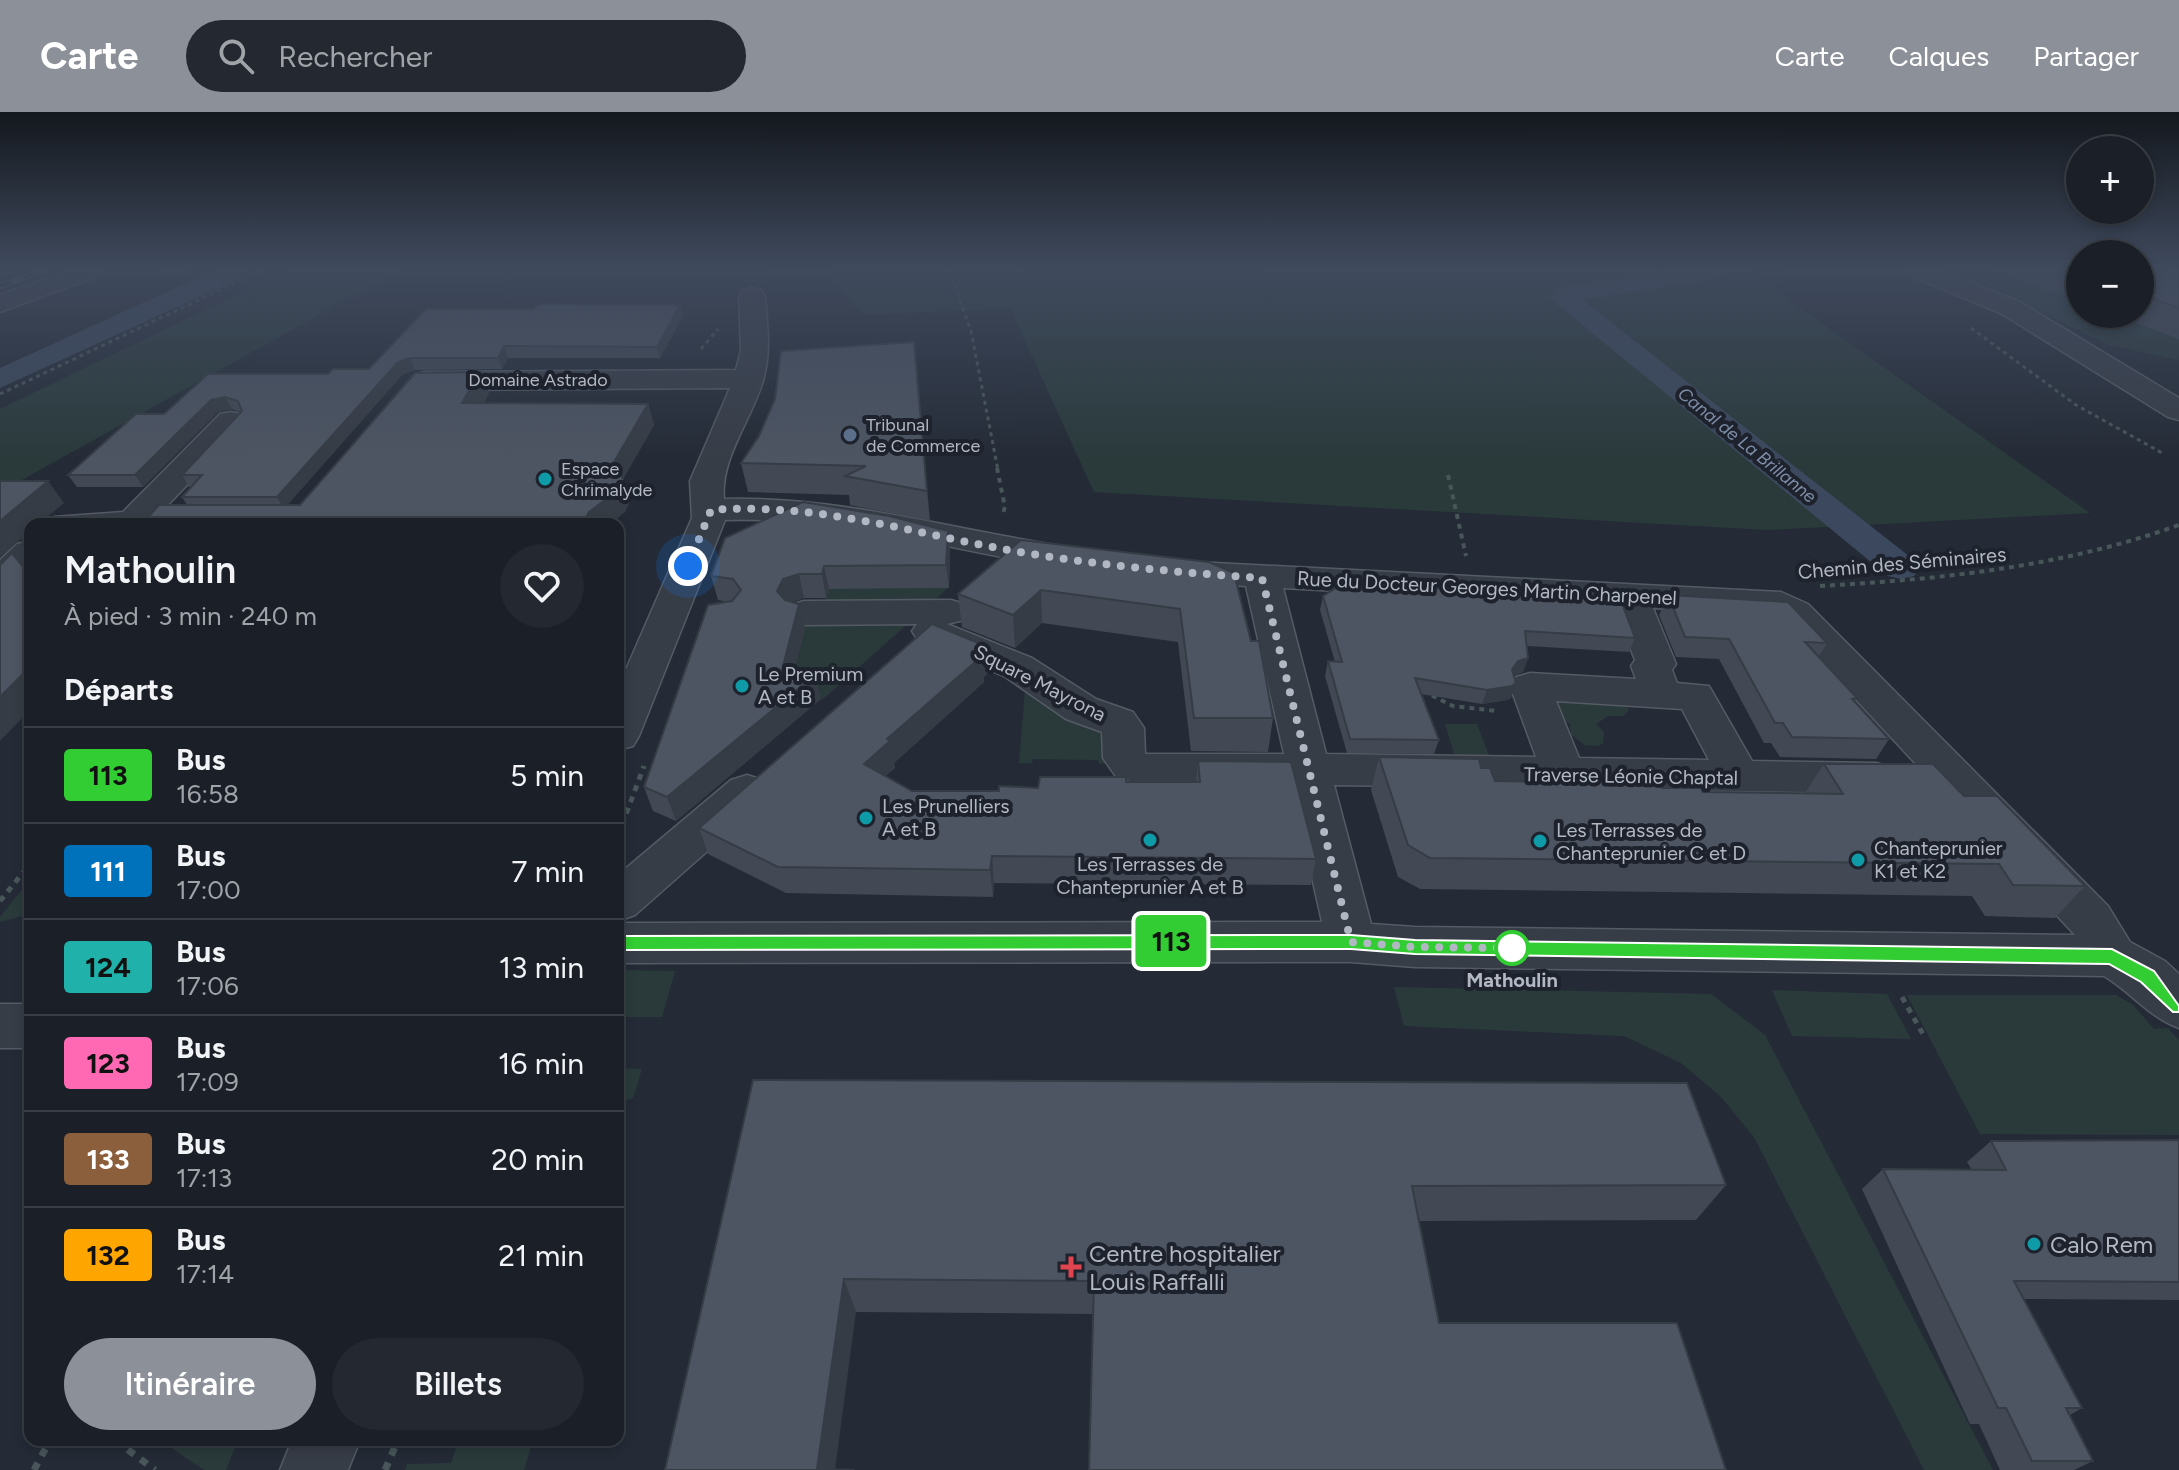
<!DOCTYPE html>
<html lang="fr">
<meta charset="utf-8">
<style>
:root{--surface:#1b2028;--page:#242830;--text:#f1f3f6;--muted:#a0a3a8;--line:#393e45;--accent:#8c9099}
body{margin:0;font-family:Figtree,sans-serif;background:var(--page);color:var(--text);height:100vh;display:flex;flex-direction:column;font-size:30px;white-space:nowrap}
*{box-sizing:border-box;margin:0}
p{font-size:26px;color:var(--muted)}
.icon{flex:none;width:44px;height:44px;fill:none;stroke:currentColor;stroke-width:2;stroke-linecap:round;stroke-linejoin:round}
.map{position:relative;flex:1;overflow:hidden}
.sheet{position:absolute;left:24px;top:406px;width:600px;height:928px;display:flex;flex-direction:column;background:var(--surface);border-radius:16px;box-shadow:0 4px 12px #0003,0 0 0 2px var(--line)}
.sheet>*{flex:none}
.badge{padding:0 16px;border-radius:6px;font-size:28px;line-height:52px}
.buttons{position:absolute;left:2066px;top:24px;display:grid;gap:16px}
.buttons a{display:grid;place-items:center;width:88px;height:88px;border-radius:50%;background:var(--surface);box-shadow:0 4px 12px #0003,0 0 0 2px var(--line);font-size:40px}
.you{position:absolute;width:40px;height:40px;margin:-20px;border:6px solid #fff;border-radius:50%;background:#1a73e8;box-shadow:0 0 0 12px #1a73e833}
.map>.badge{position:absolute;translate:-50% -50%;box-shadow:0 0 0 4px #fff}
h2{padding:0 40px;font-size:30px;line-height:72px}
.round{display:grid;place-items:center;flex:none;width:84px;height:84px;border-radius:42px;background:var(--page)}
.summary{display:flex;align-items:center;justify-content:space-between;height:136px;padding:0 40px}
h1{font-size:38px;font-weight:600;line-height:60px}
.action{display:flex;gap:16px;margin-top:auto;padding:16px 40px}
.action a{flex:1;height:92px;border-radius:48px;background:var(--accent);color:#fff;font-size:32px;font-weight:600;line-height:92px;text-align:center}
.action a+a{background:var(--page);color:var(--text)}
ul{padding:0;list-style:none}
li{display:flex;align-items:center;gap:24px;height:96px;padding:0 40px;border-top:2px solid var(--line)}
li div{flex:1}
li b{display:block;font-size:30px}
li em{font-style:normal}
li .badge{min-width:88px;font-weight:700;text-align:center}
header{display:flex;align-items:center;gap:48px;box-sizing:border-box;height:112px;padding:0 40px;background:var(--accent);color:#fff}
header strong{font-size:38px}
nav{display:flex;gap:44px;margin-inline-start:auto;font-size:28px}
.search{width:560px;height:72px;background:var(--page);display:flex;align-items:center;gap:20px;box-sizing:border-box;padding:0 28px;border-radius:44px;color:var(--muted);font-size:30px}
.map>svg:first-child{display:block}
</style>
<header>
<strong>Carte</strong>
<div class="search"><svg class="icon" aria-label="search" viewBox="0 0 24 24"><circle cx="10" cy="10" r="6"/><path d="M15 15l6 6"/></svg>Rechercher</div>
<nav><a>Carte</a><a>Calques</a><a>Partager</a></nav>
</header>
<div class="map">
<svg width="2179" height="1358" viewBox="0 0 2179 1358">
<rect width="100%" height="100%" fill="#242b36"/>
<g fill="#2a3a3b">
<polygon points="288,158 400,158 0,380 0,297"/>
<polygon points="825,158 1746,158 2090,401 1768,418 1094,380 1010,196 864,203"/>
<polygon points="1929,158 2080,158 2080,202 2140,202 2179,158 2179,248 2109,233 1985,173"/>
<polygon points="948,476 823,587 779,586 787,561 793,561 804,517 800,516 810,488 825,488 829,477"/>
<path d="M 1026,566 C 1058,598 1062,613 1110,614 L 1109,651 L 1099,652 L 1098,648 L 1033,647 L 1032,651 L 1019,651 Z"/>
<polygon points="1539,579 1624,592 1629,598 1623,604 1608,604 1596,612 1604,620 1603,631 1599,634 1585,633 1571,623 1570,612 1539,591"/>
<polygon points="1445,612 1477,612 1493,654 1458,654"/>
<polygon points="30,768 30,802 0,810 0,805"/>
<polygon points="618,858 675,859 662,905 618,905"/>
<polygon points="1394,875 1711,882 1765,923 1993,1358 1924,1358 1754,1025 1721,985 1681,951 1624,924 1404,914"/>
<polygon points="1772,878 1887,882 1911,927 1792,924"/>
<polygon points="1907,883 2116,883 2133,893 2154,917 2168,916 2179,928 2179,1023 1980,1022"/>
<polygon points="618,956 642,957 633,986 618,991"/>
<polygon points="160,1328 230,1328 236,1332 226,1358 204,1358"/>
<polygon points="459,1328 533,1328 524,1358 405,1358 407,1352 451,1351"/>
</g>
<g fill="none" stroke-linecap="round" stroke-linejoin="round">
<g fill="#3c485d" fill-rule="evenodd">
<polygon points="215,158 249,158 245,164 0,276 0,256"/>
<polygon points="1669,158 1729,158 1725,164 1716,166 1583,188 1914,448 1920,456 1914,464 1901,467 1888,464 1551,187 1556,177 1563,175"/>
</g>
<defs>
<g id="minor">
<polygon points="70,158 105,158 101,163 0,200 0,183"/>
<polygon points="1905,158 1939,158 2020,190 2179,286 2179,308 2168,305 2002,202 1909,163"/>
<path d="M 752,176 L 761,178 L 765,184 C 767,211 771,238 764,265 C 754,305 720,345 724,387 C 841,384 954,418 1068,435 L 1081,438 L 1086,446 L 1081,454 L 1068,457 C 954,439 842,404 725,408 L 639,624 L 633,634 L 618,638 L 618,576 L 692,406 L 690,369 L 730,276 L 424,278 L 414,275 L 409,269 L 414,263 L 424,260 L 736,258 L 741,238 L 739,184 L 743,178 Z"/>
<polygon points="231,300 242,302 246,309 242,316 161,400 215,403 219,412 49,412 54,405 123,400 220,302"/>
<polygon points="30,429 30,459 13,476 0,479 0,448 17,432"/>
<path d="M 1176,449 L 1781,480 L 1808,492 L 2108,794 L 2130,830 L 2165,849 L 2179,862 L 2179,916 C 2150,906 2131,880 2104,864 L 1415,855 L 1351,850 L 618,851 L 618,811 L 1322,810 L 1291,672 L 1146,672 L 1117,666 L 1103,646 L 1102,620 L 1066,607 L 1004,564 L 917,527 L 912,519 L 917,512 L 804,513 L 791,509 L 785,501 L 791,493 L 804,489 L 951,488 L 964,492 L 970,500 L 964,508 L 947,512 L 1032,546 L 1096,587 L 1133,600 L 1144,616 L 1145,642 L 1284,642 L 1246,474 L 1163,468 L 1158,460 L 1163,452 ZM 1283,476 L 1614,494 L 1635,548 L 1631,554 L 1636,567 L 1530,561 L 1516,565 L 1510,574 L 1536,645 L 1326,642 ZM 1653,496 L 1772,502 L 1782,508 L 2075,823 L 1415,815 L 1371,812 L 1334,673 L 1876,681 L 1891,677 L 1898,666 L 1891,655 L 1876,651 L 1752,649 L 1709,574 L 1677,571 L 1672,558 L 1676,552 ZM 1556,589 L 1682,597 L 1709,648 L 1579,646 Z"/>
<polygon points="747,663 763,668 769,679 763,690 635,803 618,809 618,763 731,668"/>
<rect x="0" y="892" width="30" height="44"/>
<polygon points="292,1328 360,1328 348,1358 280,1358"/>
</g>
</defs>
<use href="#minor" stroke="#555b65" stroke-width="3"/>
<g stroke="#485659" stroke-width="3" stroke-dasharray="4 4" stroke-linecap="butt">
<polyline points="949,158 971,219 998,358"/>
<polyline points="1971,216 2076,293 2164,342"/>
<polyline points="701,237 718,217"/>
<polyline points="0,282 262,158"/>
</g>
<g stroke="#485659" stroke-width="4" stroke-dasharray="5 5" stroke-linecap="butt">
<polyline points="997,356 1005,395 1003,401"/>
<polyline points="1448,363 1466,444"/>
<path d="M 1820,474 C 1943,467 2062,455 2179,413"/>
<polyline points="1423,579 1453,594 1497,599"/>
</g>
<g stroke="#485659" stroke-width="5" stroke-dasharray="6 6" stroke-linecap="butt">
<polyline points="618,724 644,654"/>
<polyline points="0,789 30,752"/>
<polyline points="1902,885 1924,924"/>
</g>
<g stroke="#485659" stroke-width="7" stroke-dasharray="8 8" stroke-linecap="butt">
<polyline points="115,1328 155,1358"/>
<polyline points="34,1358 50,1328"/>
<polyline points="385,1358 398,1328"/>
</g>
<use href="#minor" fill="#373d47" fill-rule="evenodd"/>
<defs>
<polyline id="rail" points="0,174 45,158"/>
</defs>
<use href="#rail" stroke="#5c636f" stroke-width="6"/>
<use href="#rail" stroke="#1d222c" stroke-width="4" stroke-dasharray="12" stroke-linecap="butt"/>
</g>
<g fill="#424954">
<polygon points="157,158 191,158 175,164"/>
<polygon points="1994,158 2080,158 2080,190"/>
<polygon points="2140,158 2179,158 2179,227 2112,202 2140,202"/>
<polygon points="680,193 683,204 660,246 508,246 502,257 415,258 403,262 287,393 300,393 489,281 483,292 648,292 654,313 623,367 630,389 625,400 187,393 182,385 191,375 189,375 182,363 241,300 232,297 218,300 143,375 77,375 68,363 164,302 208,262 328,262 369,257 534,197"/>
<polygon points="914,230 930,409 850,393 849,383 748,380 741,351"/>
<polygon points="948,419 950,442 949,476 829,477 826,486 804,486 792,490 799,492 805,516 793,562 821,587 676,709 653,699 644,675 729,490 718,488 711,464"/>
<polygon points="1234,461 1251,529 1273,606 1268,640 1191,639 1178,530 1042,511 1015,536 962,515 958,482"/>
<polygon points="1668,483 1827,531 1819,544 1857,586 1855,590 1889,627 1876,647 1780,645 1771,631 1764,631 1719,547 1676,545 1659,503"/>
<polygon points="1323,484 1635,526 1629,540 1527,534 1528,546 1523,560 1514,563 1511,586 1507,588 1482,592 1421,582 1439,628 1434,642 1347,641 1325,564 1328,549 1335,550 1320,498"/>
<polygon points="986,534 988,561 984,565 984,570 894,651 895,656 885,664 912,679 999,679 1126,670 1196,670 1198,649 1316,747 1311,773 994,771 993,785 786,781 708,742 699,716"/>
<polygon points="1379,645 1481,656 1495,669 1566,670 1568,664 1703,680 1805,681 1824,652 1964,684 2085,774 2055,806 1985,804 1972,784 1420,777 1398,765 1371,678"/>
<polygon points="753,968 1726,1073 1696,1108 1419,1109 1439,1211 1093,1202 856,1200 665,1358"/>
<polygon points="2179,1028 2179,1188 2024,1187 2082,1296 2070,1303 2093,1349 2074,1358 2000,1358 1979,1312 1970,1312 1862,1077 1883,1057 1972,1058 1967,1050 1991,1029"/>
</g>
<g fill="#363c45">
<polygon points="171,158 191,158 175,164"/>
<polygon points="680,193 683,204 660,246 657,235"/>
<polygon points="914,230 917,257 930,409 927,379"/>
<polygon points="504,234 508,246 502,257 498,246"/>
<polygon points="410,246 415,258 403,262 284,397 277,385 398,250"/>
<polygon points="480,260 489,281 471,313 462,291"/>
<polygon points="225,285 232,297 218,300 143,375 135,363 211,288"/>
<polygon points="648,292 654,313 623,367 630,389 625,400 610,412 583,412 614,350"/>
<polygon points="48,369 64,391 39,412 30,412 30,420 0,445 0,409"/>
<polygon points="948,419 950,442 949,476 946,453"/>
<polygon points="824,454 829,477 826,486 822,462"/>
<polygon points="799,462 804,486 789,491 783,503 777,479 783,467"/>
<polygon points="1041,478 1042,511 1015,536 1013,503"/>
<polygon points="799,492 805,516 787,586 781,562"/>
<polygon points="986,534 988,561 984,565 984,570 894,651 895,656 869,679 864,652 887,627"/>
<polygon points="1528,546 1523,560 1514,563 1512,558 1518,549"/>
<polygon points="30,555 30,598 0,629 0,585"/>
<polygon points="815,563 821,587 676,709 667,685"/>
<polygon points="1516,571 1511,586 1507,588 1482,592 1487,578"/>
<polygon points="992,744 994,771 993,785 990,758"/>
<polygon points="844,1167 856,1200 835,1358 817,1357"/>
</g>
<g fill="#4d5562" stroke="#363c45" stroke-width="2">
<polygon points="2140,158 2179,158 2179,196 2140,182"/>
<polygon points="538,192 680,193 657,235 504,234 498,246 410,246 398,250 277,385 182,385 202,363 182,363 242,299 238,289 225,285 211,288 135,363 68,363 136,302 164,302 208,262 328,262 333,257 369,257 426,197 534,197"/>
<polygon points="914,230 927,379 845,364 866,354 741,351 759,324 775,287 781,239"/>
<polygon points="480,260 462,291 648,292 614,350 623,367 618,378 589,400 583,412 142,412 159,393 300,393 415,261"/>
<polygon points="0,369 48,369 0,409"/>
<polygon points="803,390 889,404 948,419 946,453 824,454 822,462 799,462 783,467 777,479 785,488 799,492 781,562 815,563 667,685 644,675 708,493 732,489 741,478 733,467 711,464 725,426"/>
<polygon points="1021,428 1209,450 1234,461 1251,529 1259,529 1273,606 1194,606 1180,497 1041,478 1013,503 958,482"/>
<polygon points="12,441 30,463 30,555 0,585 0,453"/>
<polygon points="1344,471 1620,486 1635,526 1525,519 1528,546 1518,549 1512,558 1516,571 1512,574 1487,578 1415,566 1439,628 1350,627 1328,549 1342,550 1323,484"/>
<polygon points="1668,483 1788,490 1827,531 1805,530 1857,586 1852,587 1889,627 1792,625 1783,611 1775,611 1729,527 1685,525"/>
<polygon points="932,512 986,534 978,541 982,544 887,627 890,629 864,652 912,679 999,679 999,674 1038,676 1040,665 1126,665 1126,670 1200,670 1198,649 1291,650 1316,747 992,744 990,758 778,755 699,716"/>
<polygon points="1379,645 1479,647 1481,656 1490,656 1495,669 1571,670 1568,664 1657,665 1662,676 1701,676 1703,680 1843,682 1824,652 1933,652 1964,684 1997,684 2085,774 2013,773 1999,752 1430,746 1408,733"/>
<polygon points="753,968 1687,971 1726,1073 1412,1074 1439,1211 1677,1211 1726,1358 1089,1358 1094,1169 844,1167 817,1357 854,1358 665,1358"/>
<polygon points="2179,1028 2179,1170 2014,1169 2082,1296 2066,1296 2093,1349 2032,1349 2006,1296 1998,1296 1883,1057 2006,1058 1991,1029"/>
</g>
<linearGradient id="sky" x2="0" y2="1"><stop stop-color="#14181e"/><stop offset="0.45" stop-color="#3f4a5d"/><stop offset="1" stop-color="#3f4a5d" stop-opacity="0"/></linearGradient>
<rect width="2179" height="348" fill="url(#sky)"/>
<polygon fill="#32cd32" stroke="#fff" stroke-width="2" points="1351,823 1415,828 2112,837 2154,859 2179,894 2179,900 2173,900 2141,870 2109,852 1415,842 1351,837 618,838 609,831 618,824"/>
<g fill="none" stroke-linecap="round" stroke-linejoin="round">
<path stroke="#b2b8c3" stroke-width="8" stroke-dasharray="0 14.4" d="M 688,454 L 711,398 C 817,390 916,422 1019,440 C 1099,453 1181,461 1262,466 L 1351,830 L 1415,835 L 1512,836"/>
</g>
<circle fill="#5c6f8a" stroke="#1d222c" stroke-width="3" cx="850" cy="323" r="8"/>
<g fill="#0f9aa8" stroke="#1d222c" stroke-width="3">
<circle cx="545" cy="367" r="8"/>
<circle cx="742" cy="574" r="8"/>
<circle cx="866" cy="706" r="8"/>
<circle cx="1150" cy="728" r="8"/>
<circle cx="1540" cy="729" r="8"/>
<circle cx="1858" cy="748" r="8"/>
<circle cx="2034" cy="1132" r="8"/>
</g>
<circle fill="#fff" stroke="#32cd32" stroke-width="4" cx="1512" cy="836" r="16"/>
<path fill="#e0444e" stroke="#1d222c" stroke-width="3" d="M1067 1143h8v8h8v8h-8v8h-8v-8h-8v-8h8z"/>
<g text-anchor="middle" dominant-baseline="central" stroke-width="8" stroke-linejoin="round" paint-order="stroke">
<g font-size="18" fill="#b2b8c3" stroke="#1d222c">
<text x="538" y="268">Domaine Astrado</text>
</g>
<g font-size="18" fill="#b2b8c3" stroke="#1d222c" text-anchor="start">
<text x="866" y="313">Tribunal<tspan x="866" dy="21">de Commerce</tspan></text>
<text x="561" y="357">Espace<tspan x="561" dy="21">Chrimalyde</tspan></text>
</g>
<g font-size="18" font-style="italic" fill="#7e8da8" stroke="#1d222c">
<text transform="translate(1747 333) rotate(39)">Canal de La Brillanne</text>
</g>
<g font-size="20" fill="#b2b8c3" stroke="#1d222c">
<text transform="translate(1902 451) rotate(-5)">Chemin des Séminaires</text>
<text transform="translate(1487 476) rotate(3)">Rue du Docteur Georges Martin Charpenel</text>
<text transform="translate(1040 571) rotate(27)">Square Mayrona</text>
<text transform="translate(1631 664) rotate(1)">Traverse Léonie Chaptal</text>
</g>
<g font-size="20" fill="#b2b8c3" stroke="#1d222c" text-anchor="start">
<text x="758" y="562">Le Premium<tspan x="758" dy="23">A et B</tspan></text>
<text x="882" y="694">Les Prunelliers<tspan x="882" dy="23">A et B</tspan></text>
<text x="1556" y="718">Les Terrasses de<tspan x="1556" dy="23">Chanteprunier C et D</tspan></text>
<text x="1874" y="736">Chanteprunier<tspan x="1874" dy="23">K1 et K2</tspan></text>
<text x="1150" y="752" text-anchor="middle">Les Terrasses de<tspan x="1150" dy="23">Chanteprunier A et B</tspan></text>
</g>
<g font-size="20" font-weight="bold" fill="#b2b8c3" stroke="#1d222c">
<text x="1512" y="868">Mathoulin</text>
</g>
<g font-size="24" fill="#b2b8c3" stroke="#1d222c" text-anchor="start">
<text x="2050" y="1132">Calo Rem</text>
<text x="1089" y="1141">Centre hospitalier<tspan x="1089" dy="28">Louis Raffalli</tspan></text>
</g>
</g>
</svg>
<div class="buttons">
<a>+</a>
<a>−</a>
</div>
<div class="you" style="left:688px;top:454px"></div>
<b class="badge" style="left:1171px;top:829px;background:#32cd32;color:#111">113</b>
<section class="sheet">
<div class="summary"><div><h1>Mathoulin</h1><p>À pied · 3 min · 240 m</p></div><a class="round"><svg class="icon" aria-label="heart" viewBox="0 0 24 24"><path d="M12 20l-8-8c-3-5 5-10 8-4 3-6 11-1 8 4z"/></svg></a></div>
<h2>Départs</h2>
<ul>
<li><span class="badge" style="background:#32cd32;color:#111">113</span><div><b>Bus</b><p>16:58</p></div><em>5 min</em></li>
<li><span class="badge" style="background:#0072bc;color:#fff">111</span><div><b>Bus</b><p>17:00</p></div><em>7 min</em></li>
<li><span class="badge" style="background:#20b2aa;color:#111">124</span><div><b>Bus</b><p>17:06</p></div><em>13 min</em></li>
<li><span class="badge" style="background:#ff69b4;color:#111">123</span><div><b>Bus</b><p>17:09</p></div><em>16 min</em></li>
<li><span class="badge" style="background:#8b5e3c;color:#fff">133</span><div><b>Bus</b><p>17:13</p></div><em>20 min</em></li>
<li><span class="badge" style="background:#ffa500;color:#111">132</span><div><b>Bus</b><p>17:14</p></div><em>21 min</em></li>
</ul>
<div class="action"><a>Itinéraire</a><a>Billets</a></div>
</section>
</div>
